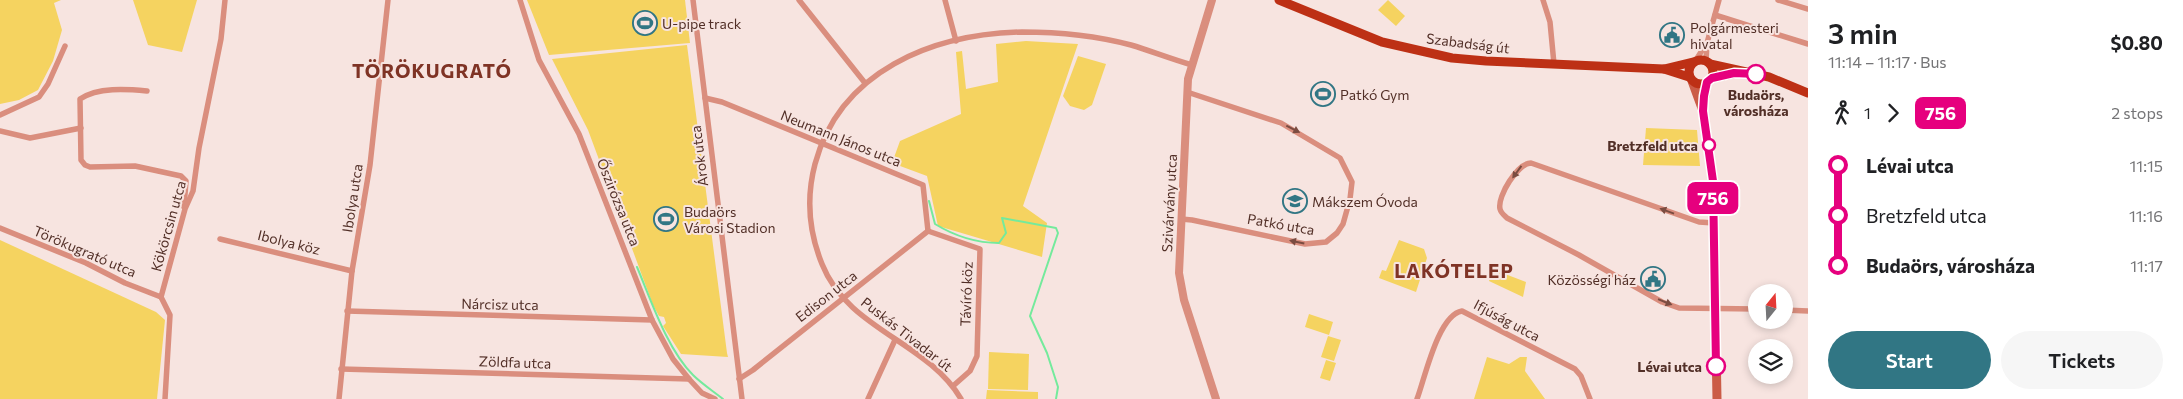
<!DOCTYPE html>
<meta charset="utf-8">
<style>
:root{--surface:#fff;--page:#f6f6f6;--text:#202124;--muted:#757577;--accent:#317684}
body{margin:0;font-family:Commissioner,sans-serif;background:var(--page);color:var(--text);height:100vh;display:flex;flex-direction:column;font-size:19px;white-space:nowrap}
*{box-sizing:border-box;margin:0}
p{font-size:16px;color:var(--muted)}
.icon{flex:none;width:28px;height:28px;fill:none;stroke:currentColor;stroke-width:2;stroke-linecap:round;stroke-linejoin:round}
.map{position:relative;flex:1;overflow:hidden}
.side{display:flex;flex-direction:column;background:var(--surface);width:375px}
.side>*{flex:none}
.badge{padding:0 10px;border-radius:8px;font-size:18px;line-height:32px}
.needle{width:32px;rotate:18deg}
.tools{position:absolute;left:1748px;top:284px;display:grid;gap:10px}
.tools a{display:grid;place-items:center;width:45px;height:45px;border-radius:50%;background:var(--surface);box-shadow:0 2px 8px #0003;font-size:25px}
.map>.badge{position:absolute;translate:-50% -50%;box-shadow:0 0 0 2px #fff}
.legs{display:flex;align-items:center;gap:8px;height:55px;padding:0 20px;font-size:16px}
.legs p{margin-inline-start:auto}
.overview{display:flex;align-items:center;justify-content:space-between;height:85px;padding:0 20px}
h1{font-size:28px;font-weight:600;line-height:38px}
.action{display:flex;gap:10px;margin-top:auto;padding:10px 20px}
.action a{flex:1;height:58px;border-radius:30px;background:var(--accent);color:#fff;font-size:20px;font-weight:600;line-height:58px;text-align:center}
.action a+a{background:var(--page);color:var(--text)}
ul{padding:0 20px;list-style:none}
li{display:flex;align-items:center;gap:18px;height:50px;font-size:19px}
li i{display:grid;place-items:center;width:8px;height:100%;margin:0 6px;background:currentColor}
li i::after{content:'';width:12px;height:12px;margin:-6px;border:4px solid;border-radius:50%;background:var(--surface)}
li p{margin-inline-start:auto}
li:first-child i{background:linear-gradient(#0000 50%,currentColor 0)}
li:last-child i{background:linear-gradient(currentColor 50%,#0000 0)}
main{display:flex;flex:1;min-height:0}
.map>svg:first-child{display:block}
</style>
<main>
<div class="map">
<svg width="1808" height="399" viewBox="0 0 1808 399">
<rect width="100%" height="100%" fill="#f7e4e0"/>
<g fill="#f5d360">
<polygon points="0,0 61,0 54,3 62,30 53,61 38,90 19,100 0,104"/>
<polygon points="133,0 197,0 182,52 148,45"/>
<polygon points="527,0 685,0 690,43 549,55"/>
<polygon points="1388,0 1405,16 1396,26 1378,10"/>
<polygon points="1026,41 1078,44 1023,206 1047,223 1042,257 938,226 927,176 892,163 900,141 961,114 956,52 962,51 966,89 998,82 996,44"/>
<polygon points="687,45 727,353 728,357 681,354 663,326 666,323 664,317 659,316 653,305 588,130 552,59"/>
<polygon points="1078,56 1106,64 1092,105 1084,110 1070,106 1063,96"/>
<polygon points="1646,128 1697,130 1700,166 1643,165"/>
<polygon points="0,240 156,312 165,320 157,399 0,399"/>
<polygon points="1399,240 1424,249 1427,258 1416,292 1379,278 1382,270 1386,271"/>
<polygon points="1492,269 1526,282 1523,297 1489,281"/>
<polygon points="1309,314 1333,322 1329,335 1305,327"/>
<polygon points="1328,336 1341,340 1334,361 1321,357"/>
<polygon points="989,352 1029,354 1028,390 988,389"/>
<polygon points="1487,357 1509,364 1520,357 1527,357 1525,371 1545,399 1474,399"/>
<polygon points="1326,360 1336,363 1330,381 1320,378"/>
<polygon points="987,390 1038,392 1038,399 986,399"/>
</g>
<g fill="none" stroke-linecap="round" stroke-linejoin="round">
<g stroke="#74ea9c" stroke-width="2">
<path d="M 929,201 L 935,224 C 953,235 976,243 999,243 L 1006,233 L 1002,218 L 1056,228 L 1058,233 L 1030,316 L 1047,353 L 1058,387 L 1056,399"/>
<path d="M 637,267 C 651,300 667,349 693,375 C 702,384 713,391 723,399"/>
</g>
<g stroke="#da8e7e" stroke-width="5.5">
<polyline points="520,0 539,60 579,134 652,320 673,359 689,379 702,393 715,399"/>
<polyline points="693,0 742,399"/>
<polyline points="799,0 865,83"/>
<polyline points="945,0 956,41"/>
<polyline points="1543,0 1550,22 1554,64"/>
<polyline points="1778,0 1808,9"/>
<polyline points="1715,15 1808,44"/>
<polyline points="1696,60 1706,44"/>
<polyline points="1706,61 1707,43 1719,0"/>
<path d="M 147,91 C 126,89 98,87 80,99 L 81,160 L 85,165 L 90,167 L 135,166 L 181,176 L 186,181 L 184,207"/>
<polyline points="705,98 722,102 923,185 928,231"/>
<polyline points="0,115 39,97 48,84 65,46"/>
<polyline points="0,131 30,138 81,128"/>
<polyline points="1181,219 1192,220 1305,244 1326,242 1337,233 1343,224 1350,199 1352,182 1340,158 1281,123 1187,92"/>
<path d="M 1714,223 L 1699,222 L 1531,163 C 1518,163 1497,196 1500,209 C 1501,213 1504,215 1507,218 L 1579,255 L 1662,302 L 1679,308 L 1756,309"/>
<polyline points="0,228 86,263 125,283 161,297"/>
<polyline points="928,231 980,249 977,356 970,371 953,386"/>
<polyline points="220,239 352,271"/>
<polyline points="1784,310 1808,311"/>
<polyline points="347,311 652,320"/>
<polyline points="341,369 689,379"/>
<polyline points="739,379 753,370 928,231"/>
<polyline points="165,399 170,315 161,297 185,209 193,191 199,148 221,39 225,0"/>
<polyline points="339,399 352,271 370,165 388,0"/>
<polyline points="868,399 895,340"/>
<path d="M 961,399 C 927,341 848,330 822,264 C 809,232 806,198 815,164 C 840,71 932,34 1022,32 C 1057,32 1097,36 1131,45 C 1151,51 1171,59 1192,65"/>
<path d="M 1417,399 C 1425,378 1438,315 1462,311 L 1575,369 L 1581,376 L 1590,399"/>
</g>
<polyline stroke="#da8e7e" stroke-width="8" points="1212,0 1188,79 1179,273 1184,300 1216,399"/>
<g stroke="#cb5c47" stroke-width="9">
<polyline points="1692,81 1703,111 1713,181 1717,399"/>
<polyline points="1703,107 1707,83"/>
</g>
<g stroke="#bd3015" stroke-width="9">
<polyline points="1279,0 1382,42 1452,58 1486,61 1664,69 1693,62"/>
<circle cx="1701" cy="72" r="12"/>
<polyline points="1710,64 1769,77 1808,93"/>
<polyline points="1664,69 1689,77"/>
<polyline points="1712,78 1737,73"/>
</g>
</g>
<defs><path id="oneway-solid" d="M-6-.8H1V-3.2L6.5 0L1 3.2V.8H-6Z" transform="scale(1.25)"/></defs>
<g fill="#7b4c41">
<use href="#oneway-solid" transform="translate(1293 129) rotate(27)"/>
<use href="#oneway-solid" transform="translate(1517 172) rotate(126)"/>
<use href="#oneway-solid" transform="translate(1667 211) rotate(-160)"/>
<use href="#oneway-solid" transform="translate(1297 242) rotate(-168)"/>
<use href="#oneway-solid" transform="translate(1665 302) rotate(22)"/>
</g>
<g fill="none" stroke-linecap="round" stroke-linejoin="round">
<defs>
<polyline id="line-1" points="1716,366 1713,181 1703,111 1704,96 1707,82 1712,78 1734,73 1756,74"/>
</defs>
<use href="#line-1" stroke="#fff" stroke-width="11"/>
<use href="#line-1" stroke="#e6007e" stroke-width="8"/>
</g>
<defs>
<symbol id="stadium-ring" viewBox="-11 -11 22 22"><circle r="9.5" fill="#f7e4e0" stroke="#317684" stroke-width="1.5"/><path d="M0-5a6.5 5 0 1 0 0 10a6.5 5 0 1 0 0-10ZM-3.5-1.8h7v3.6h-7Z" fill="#317684"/></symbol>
<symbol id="civic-ring" viewBox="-11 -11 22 22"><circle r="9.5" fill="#f7e4e0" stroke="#317684" stroke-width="1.5"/><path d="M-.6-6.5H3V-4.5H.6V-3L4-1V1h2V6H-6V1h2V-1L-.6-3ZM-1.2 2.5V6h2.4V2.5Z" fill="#317684"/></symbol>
<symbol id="school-ring" viewBox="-11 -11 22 22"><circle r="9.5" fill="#f7e4e0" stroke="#317684" stroke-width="1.5"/><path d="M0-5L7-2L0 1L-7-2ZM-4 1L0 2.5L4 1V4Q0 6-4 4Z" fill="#317684"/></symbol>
</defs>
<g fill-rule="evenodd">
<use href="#stadium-ring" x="631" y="9" width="28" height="28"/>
<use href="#civic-ring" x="1658" y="21" width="28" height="28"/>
<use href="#stadium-ring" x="1309" y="80" width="28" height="28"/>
<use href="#school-ring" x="1281" y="187" width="28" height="28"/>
<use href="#stadium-ring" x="652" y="205" width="28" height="28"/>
<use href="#civic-ring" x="1639" y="265" width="28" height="28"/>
</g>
<g fill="#fff" stroke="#e6007e" stroke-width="2.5">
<circle cx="1756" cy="74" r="9"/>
<circle cx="1709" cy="145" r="6"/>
<circle cx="1716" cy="366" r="9"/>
</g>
<g text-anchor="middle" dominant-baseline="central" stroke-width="4" stroke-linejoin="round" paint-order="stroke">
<g font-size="14" fill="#522f27" stroke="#f7e4e0" text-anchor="start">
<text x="662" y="23">U-pipe track</text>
<text x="1690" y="27">Polgármesteri<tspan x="1690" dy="16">hivatal</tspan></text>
<text x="1340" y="94">Patkó Gym</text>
<text x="1312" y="201">Mákszem Óvoda</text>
<text x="684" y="211">Budaörs<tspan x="684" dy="16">Városi Stadion</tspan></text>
<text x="1636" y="279" text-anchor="end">Közösségi ház</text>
</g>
<g font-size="14" fill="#522f27" stroke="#f7e4e0">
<text transform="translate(1468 43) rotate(7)">Szabadság út</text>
<text transform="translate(841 138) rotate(22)">Neumann János utca</text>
<text transform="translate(699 156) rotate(-97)">Árok utca</text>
<text transform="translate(352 198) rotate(-81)">Ibolya utca</text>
<text transform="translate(619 202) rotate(68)">Őszirózsa utca</text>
<text transform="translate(1169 203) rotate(-87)">Szivárvány utca</text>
<text transform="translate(1281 224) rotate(10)">Patkó utca</text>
<text transform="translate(168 226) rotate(-74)">Kökörcsin utca</text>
<text transform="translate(289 242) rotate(14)">Ibolya köz</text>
<text transform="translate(85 251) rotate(23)">Törökugrató utca</text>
<text transform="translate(966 294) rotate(-88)">Távíró köz</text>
<text transform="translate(826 296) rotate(-38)">Edison utca</text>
<text transform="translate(500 304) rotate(1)">Nárcisz utca</text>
<text transform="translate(1507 320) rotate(28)">Ifjúság utca</text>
<text transform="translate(907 334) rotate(38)">Puskás Tivadar út</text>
<text transform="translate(515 362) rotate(2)">Zöldfa utca</text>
</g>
<g font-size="14" font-weight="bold" fill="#522f27" stroke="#f7e4e0" text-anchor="end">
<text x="1756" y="94" text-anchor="middle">Budaörs,<tspan x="1756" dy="16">városháza</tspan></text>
<text x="1698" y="145">Bretzfeld utca</text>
<text x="1702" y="366">Lévai utca</text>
</g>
<g font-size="19" font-weight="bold" letter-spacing="1" fill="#7f3325" stroke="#f7e4e0">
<text x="432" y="70">TÖRÖKUGRATÓ</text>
<text x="1454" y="270">LAKÓTELEP</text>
</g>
</g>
</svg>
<div class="tools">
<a><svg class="needle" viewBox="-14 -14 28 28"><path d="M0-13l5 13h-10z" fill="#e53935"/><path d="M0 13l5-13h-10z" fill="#757577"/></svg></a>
<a><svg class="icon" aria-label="layers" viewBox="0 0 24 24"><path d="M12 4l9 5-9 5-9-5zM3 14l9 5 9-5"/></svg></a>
</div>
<b class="badge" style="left:1713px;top:198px;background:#e6007e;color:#fff">756</b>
</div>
<section class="side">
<div class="overview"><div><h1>3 min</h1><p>11:14 – 11:17 · Bus</p></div><b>$0.80</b></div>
<div class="legs"><svg class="icon" aria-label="walk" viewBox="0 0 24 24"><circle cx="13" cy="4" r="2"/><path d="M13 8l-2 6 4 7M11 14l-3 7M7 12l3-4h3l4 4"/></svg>1<svg class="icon" aria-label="forward" viewBox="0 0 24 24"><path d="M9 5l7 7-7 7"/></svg><b class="badge" style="background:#e6007e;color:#fff">756</b><p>2 stops</p></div>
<ul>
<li><i style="color:#e6007e"></i><b>Lévai utca</b><p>11:15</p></li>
<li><i style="color:#e6007e"></i><span>Bretzfeld utca</span><p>11:16</p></li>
<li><i style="color:#e6007e"></i><b>Budaörs, városháza</b><p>11:17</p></li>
</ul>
<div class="action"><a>Start</a><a>Tickets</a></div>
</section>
</main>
